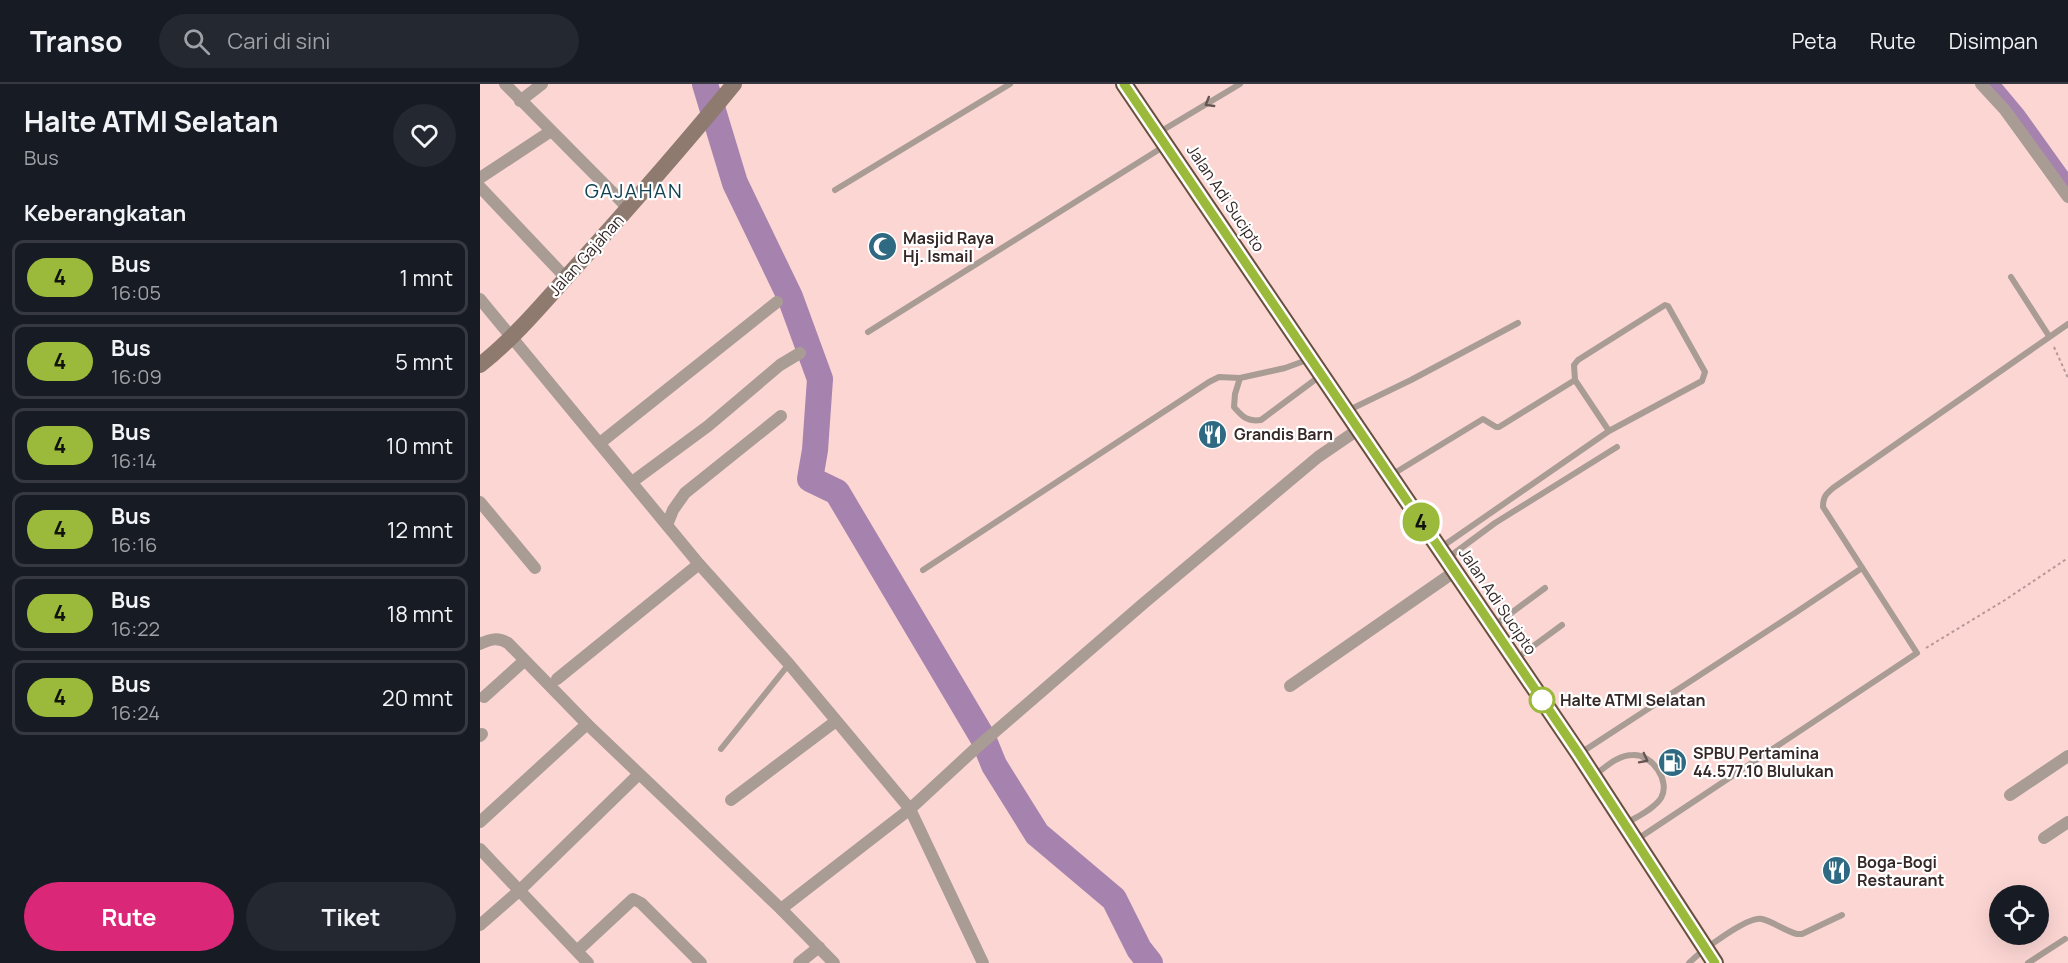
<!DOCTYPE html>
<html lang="id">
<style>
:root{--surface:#171b24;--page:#242831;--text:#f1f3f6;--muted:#9ea1a6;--line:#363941;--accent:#db2777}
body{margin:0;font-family:Manrope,sans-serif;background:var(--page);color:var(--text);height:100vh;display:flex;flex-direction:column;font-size:22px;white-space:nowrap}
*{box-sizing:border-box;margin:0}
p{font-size:20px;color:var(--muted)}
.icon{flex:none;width:33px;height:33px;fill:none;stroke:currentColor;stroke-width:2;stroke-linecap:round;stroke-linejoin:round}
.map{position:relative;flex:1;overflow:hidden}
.side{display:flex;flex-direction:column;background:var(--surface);width:480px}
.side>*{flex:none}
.badge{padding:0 12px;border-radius:20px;font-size:21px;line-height:39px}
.controls{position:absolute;left:1509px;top:801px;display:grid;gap:12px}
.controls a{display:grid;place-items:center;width:60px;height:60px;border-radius:50%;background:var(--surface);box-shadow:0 6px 24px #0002;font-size:30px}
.map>.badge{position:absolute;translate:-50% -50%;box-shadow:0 0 0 3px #fff}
h2{padding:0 24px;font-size:22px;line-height:54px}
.round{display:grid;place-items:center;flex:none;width:63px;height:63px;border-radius:32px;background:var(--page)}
.headline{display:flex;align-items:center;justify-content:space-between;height:102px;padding:0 24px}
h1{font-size:28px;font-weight:700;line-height:45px}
.primary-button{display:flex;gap:12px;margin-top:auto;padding:12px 24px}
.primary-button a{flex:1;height:69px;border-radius:36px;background:var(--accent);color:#fff;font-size:24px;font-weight:700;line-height:69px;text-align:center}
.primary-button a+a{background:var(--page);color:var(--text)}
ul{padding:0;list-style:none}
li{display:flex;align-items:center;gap:18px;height:75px;margin:0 12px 9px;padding:0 12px;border:3px solid var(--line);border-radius:12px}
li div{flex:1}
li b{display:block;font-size:22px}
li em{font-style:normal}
li .badge{min-width:66px;font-weight:700;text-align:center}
header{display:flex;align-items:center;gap:36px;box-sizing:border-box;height:84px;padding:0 30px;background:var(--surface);border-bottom:2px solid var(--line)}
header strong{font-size:28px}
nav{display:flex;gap:33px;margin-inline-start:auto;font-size:21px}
.search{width:420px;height:54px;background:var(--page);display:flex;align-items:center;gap:15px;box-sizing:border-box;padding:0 21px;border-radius:33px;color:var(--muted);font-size:22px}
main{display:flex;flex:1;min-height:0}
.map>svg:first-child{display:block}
</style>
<header>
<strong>Transo</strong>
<div class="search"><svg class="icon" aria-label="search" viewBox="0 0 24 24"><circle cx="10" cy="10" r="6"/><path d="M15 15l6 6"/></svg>Cari di sini</div>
<nav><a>Peta</a><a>Rute</a><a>Disimpan</a></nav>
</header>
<main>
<section class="side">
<div class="headline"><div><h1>Halte ATMI Selatan</h1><p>Bus</p></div><a class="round"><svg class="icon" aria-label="heart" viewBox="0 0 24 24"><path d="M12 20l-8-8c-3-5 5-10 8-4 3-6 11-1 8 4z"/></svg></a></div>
<h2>Keberangkatan</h2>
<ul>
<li><span class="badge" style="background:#9bba3b;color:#111">4</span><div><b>Bus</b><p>16:05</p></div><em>1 mnt</em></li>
<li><span class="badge" style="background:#9bba3b;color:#111">4</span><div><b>Bus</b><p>16:09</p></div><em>5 mnt</em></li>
<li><span class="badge" style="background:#9bba3b;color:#111">4</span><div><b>Bus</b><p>16:14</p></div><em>10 mnt</em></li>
<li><span class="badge" style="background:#9bba3b;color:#111">4</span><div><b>Bus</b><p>16:16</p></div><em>12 mnt</em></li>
<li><span class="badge" style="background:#9bba3b;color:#111">4</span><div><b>Bus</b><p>16:22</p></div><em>18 mnt</em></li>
<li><span class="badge" style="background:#9bba3b;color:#111">4</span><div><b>Bus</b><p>16:24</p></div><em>20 mnt</em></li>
</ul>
<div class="primary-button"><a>Rute</a><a>Tiket</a></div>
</section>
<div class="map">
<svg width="1588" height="879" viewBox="0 0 1588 879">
<rect width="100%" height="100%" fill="#fcd6d3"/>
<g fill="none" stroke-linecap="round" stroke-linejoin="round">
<polyline stroke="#a682ae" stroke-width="15" points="1512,0 1538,31 1588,101"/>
<polyline stroke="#a682ae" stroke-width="26" points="225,0 255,99 310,213 340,295 335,366 330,395 357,408 503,654 514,681 557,750 634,815 659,865 670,879"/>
<g stroke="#b69996" stroke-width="2" stroke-dasharray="3 3" stroke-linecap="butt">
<polyline points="1574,263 1588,294"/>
<polyline points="1446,564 1525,516 1588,474"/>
</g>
<g stroke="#a99c94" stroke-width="6">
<polyline points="678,49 760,0"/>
<polyline points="355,106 530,0"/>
<polyline points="1531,193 1569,252"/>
<polyline points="388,248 683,63"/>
<path d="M 827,276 L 805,284 L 760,294 L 755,310 L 754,323 C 763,333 767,338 781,336 L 840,292"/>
<polyline points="867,327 931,296 1038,239"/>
<polyline points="913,390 1003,335 1016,343 1019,343 1095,296"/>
<polyline points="960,464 1129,347 1222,297 1225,288 1188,222 1185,221 1098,276 1094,281 1095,296 1129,347"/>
<polyline points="969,473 1015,439 1137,363"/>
<polyline points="443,486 729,298 739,293 760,294"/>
<polyline points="1015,541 1065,504"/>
<polyline points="1037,574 1082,541"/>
<polyline points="241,665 309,580"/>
<polyline points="1102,668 1315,529 1382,484"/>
<path d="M 1116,690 C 1127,682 1138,671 1153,671 C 1172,670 1191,697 1181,714 C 1174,725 1158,732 1147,739"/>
<path d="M 1156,756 L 1437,569 L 1343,423 C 1343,413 1346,410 1353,404 L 1588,240"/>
<path d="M 1209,879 C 1220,868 1267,832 1282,835 C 1294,838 1305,847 1317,850 L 1322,850 L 1362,831"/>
<polyline points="1548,879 1585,855"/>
</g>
<g stroke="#a99c94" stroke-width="12">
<polyline points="25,0 148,124"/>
<polyline points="1501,0 1525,26 1588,113"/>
<polyline points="40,17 62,0"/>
<polyline points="0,94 71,47"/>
<polyline points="0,103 86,194"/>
<polyline points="0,215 219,480 309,580 430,725 503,879"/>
<polyline points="120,359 297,218"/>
<polyline points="152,398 228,342 300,281 320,269"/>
<polyline points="0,418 55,484"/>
<polyline points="187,441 193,426 205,409 301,332"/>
<path d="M 0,560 C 10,555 18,553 28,559 L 107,640 L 301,825 L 354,879"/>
<polyline points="77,595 219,480"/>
<polyline points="810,602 974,488"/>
<polyline points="4,613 44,577"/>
<polyline points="0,652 2,650"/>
<polyline points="1530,711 1588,672"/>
<polyline points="251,716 356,637"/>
<polyline points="0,738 107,640"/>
<polyline points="1564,754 1588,738"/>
<polyline points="0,765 108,879"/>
<polyline points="301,825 430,725 495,665 664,519 838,373 879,345"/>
<polyline points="0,841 40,806 159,690"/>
<polyline points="97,867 153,815 161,819 221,879"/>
<polyline points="319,879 339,863"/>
</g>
<path stroke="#8e7a6f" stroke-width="16" d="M 0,281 C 38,251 69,212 102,176 C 154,118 205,60 254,0"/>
<polyline stroke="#694f3e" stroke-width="18" points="644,0 1099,670 1235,879"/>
</g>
<defs><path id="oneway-chevron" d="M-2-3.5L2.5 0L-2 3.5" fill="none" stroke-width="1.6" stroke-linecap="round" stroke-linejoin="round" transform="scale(1.5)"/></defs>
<g stroke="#645653">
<use href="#oneway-chevron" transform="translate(729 19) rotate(149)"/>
<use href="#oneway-chevron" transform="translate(1164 675) rotate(27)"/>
</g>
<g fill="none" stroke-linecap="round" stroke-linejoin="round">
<defs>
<polyline id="line" points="644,0 1099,670 1235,879"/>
</defs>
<use href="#line" stroke="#fff" stroke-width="14"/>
<use href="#line" stroke="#9bba3b" stroke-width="9"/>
</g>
<defs>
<symbol id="mosque-disc" viewBox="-11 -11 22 22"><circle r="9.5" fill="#2f6a82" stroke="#fff"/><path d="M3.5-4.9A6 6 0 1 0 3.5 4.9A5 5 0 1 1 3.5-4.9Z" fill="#fff"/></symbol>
<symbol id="restaurant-disc" viewBox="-11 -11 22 22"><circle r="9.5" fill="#2f6a82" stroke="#fff"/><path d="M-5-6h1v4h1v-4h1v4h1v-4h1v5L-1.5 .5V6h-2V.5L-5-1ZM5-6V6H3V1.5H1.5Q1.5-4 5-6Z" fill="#fff"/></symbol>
<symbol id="fuel-disc" viewBox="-11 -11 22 22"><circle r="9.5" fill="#2f6a82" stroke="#fff"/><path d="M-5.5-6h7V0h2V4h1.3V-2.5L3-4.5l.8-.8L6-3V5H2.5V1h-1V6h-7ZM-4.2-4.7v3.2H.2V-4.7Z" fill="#fff"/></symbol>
</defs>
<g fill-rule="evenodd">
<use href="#mosque-disc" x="386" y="146" width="33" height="33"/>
<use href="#restaurant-disc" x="716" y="334" width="33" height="33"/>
<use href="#fuel-disc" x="1176" y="662" width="33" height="33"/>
<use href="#restaurant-disc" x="1340" y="770" width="33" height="33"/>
</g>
<circle fill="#fff" stroke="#9bba3b" stroke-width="3" cx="1062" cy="616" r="12"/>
<g text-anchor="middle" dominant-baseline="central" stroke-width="4.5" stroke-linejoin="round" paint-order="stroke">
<g font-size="16" fill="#362827" stroke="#fff">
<text transform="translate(746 114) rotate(56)">Jalan Adi Sucipto</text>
<text transform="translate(106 171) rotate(-48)">Jalan Gajahan</text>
<text transform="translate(1018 517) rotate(56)">Jalan Adi Sucipto</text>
</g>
<g font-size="16" font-weight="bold" fill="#362827" stroke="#fff" text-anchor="start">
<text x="423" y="154">Masjid Raya<tspan x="423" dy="18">Hj. Ismail</tspan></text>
<text x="754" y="350">Grandis Barn</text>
<text x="1213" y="669">SPBU Pertamina<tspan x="1213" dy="18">44.577.10 Blulukan</tspan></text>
<text x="1377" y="778">Boga-Bogi<tspan x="1377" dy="18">Restaurant</tspan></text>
</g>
<g font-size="16" font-weight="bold" fill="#362827" stroke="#fff" text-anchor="start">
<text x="1080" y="616">Halte ATMI Selatan</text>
</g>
<g font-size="20" letter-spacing="1.5" fill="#104254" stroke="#fff">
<text x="154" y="106">GAJAHAN</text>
</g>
</g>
</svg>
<div class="controls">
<a><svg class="icon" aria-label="locate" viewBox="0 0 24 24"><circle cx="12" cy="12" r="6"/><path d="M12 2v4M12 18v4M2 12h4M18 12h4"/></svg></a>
</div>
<b class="badge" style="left:941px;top:438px;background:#9bba3b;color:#111">4</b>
</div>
</main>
